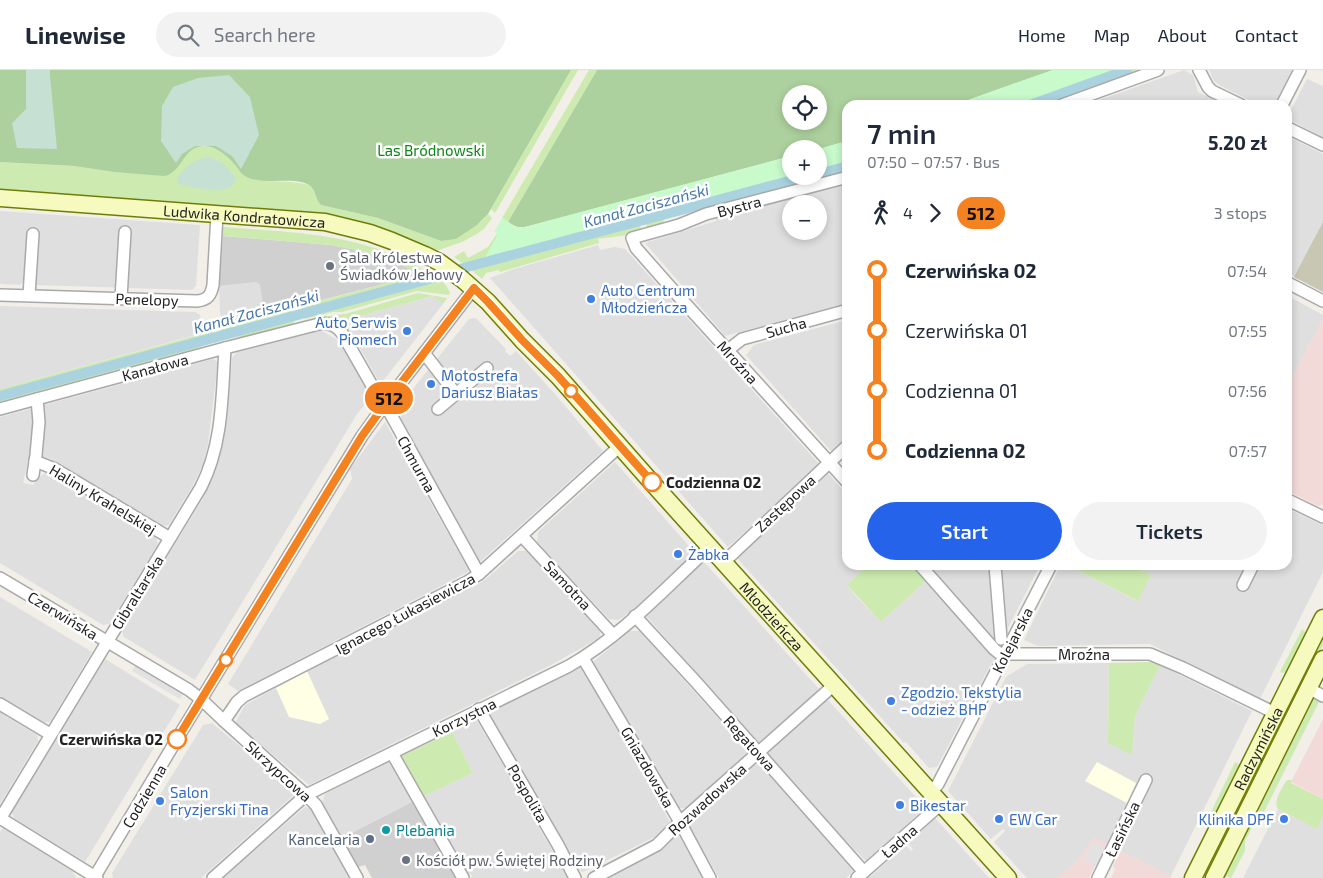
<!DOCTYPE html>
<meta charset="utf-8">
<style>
:root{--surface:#fff;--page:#f2f2f3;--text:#1f2937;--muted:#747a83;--line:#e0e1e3;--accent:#2563eb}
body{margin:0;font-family:"Exo 2",sans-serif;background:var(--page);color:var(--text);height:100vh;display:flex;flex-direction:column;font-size:19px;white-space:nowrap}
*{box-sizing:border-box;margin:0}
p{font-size:16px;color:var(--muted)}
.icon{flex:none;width:28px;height:28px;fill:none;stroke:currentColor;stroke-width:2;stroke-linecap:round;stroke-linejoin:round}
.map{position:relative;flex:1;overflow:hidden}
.details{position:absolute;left:842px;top:30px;width:450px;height:470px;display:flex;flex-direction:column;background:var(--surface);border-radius:15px;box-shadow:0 2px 8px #0003}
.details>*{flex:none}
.badge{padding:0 10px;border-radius:16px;font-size:18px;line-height:32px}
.controls{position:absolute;left:782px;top:15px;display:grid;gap:10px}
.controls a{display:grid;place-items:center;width:45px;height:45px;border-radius:50%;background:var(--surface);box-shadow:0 2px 8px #0003;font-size:25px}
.map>.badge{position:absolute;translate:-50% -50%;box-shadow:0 0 0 2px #fff}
.legs{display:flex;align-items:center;gap:8px;height:55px;padding:0 25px;font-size:16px}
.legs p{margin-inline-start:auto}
.head{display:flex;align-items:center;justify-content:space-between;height:85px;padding:0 25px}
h1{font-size:28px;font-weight:600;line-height:38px}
.primary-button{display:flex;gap:10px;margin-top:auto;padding:10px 25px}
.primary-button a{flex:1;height:58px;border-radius:30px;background:var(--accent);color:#fff;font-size:20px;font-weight:600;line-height:58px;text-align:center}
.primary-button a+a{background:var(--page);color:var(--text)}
ul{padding:0 25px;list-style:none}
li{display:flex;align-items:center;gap:18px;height:60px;font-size:19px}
li i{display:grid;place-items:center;width:8px;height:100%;margin:0 6px;background:currentColor}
li i::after{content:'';width:12px;height:12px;margin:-6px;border:4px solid;border-radius:50%;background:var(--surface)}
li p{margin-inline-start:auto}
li:first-child i{background:linear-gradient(#0000 50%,currentColor 0)}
li:last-child i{background:linear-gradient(currentColor 50%,#0000 0)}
header{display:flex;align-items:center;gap:30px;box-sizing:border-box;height:70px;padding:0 25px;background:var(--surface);border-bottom:1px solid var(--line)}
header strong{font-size:24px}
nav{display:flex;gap:28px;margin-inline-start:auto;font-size:18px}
.search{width:350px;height:45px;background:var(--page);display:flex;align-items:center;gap:12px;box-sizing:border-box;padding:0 18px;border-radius:28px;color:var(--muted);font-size:19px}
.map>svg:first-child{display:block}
</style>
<header>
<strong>Linewise</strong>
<div class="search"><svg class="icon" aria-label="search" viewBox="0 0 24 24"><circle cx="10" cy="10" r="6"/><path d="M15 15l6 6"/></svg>Search here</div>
<nav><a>Home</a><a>Map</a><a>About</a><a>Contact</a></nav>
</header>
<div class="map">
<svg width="1323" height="808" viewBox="0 0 1323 808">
<rect width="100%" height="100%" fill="#f2efe9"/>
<g fill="#e0dfdf" fill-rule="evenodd">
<polygon points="1184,0 1193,5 1198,22 1225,35 1085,35"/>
<polygon points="1209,0 1292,0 1274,35 1259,35 1219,15 1214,11"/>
<polygon points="1307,9 1323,16 1323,67 1288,49 1288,46"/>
<polygon points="1288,66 1323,84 1323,222 1288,203"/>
<path d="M 847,111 L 847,233 L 725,266 L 686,220 L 645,173 L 716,151 L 715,147 ZM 791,134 L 819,134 L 819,161 L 791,161 Z"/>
<polygon points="0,141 200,155 196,216 192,220 36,215 34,212 25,210 20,215 0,214"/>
<polygon points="598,175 600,180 615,177 625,179 820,395 728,477 490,208 514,199"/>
<polygon points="256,212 260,215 264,247 224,258 220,242 219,216"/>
<polygon points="434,226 443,234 383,311 378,310 358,275 344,255 344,250"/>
<polygon points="1288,226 1323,245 1323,249 1288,316"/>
<polygon points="0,236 195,242 200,245 203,263 0,319"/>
<polygon points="476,248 506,279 505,281 510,286 516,281 555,324 603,381 481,491 478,491 401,348 403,331 469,249"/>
<polygon points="847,250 847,370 833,383 746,285 754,275"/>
<polygon points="320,260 340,271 371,327 357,344 195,610 124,567 122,561 202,430 215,402 226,351 232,288 237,282"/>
<polygon points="213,289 218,292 208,374 203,395 194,413 169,455 163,456 51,389 30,383 23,413 33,415 38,407 46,403 68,414 156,468 158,474 109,554 103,555 0,493 0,347"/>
<polygon points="385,352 468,499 468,502 238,621 228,614 352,409 350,399"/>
<polygon points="615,392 695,483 632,541 618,550 609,549 537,472 538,462"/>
<polygon points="827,402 847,425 848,495 868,495 847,515 855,525 881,552 926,511 994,588 937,697 929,698 906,672 904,673 736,487"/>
<polygon points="1288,439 1323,455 1323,502 1260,629 1150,574 1038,576 1024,570 1050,516 1061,495 1067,495 1137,531 1151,505 1131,495 1288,495"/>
<polygon points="518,481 527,481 601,561 599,568 551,595 309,715 235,653 245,635 307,601 475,516 485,510"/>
<polygon points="704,492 819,619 760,674 646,546"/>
<polygon points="926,495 992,495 998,566 991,570"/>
<polygon points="1000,495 1040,495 1007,560 1004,559"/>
<polygon points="0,527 92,582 50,652 44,652 0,626"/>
<polygon points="630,561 640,561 732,664 750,683 688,738 677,738 593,592"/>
<polygon points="105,589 180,635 85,792 14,748 12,742"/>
<polygon points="1109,593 1108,672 1132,684 1135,646 1160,595 1252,641 1171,806 1094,768 1075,794 1057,808 1027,808 994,772 1005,761 1003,759 991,769 948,721 1006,607 1027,594"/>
<polygon points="582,596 671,754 655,767 583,802 579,800 490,647 491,641"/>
<polygon points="827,629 925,737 896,765 866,791 843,768 768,684 769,682"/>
<polygon points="0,641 5,646 37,665 38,671 0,734"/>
<polygon points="476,649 516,717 568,808 471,808 472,805 468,804 424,726 473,703 452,662"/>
<polygon points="212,653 296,723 201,808 113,808 112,803 203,655"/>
<polygon points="389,692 412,732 342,768 322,734 325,724"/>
<polygon points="754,694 762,695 855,800 846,808 719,808 688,754"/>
<polygon points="305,737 310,738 349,808 222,808"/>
<polygon points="1278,739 1316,758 1323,746 1323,808 1243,808"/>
<polygon points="935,748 989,808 869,808 905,775 911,781 913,779 908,773"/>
<polygon points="3,758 72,801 76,807 75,808 0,808 0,762"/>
<polygon points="678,764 702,808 607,808 654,783"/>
</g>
<g fill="#f2dad9">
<polygon points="1323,249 1323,435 1318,436 1288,421 1288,316"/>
<polygon points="1323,649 1323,729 1291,712"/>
<polygon points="1094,768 1107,774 1105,778 1107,779 1097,797 1095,796 1089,808 1057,808 1075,794"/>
<polygon points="1121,781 1171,806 1171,808 1111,808 1115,799 1113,796"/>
</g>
<g fill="#ffffe5">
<polygon points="307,601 329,649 320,654 289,647 276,618"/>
<polygon points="1097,692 1136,713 1127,733 1085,711"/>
</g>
<g fill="#d0d0d0">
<polygon points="223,166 331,175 357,180 376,185 398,193 422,204 264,245 260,215 256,212 219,216"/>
<polygon points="412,732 456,808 372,808 365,795 358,797 342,768"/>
</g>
<polygon fill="#c7c7b4" points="1323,152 1323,222 1294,207"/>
<g fill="#cdebb0">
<polygon points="571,0 578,0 495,143 491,139"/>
<polygon points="589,0 597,0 508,152 502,148"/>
<polygon points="1132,0 1147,0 1052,35 1034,35"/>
<path d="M 198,77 C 213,75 225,83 234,94 C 237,97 239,101 242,103 C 257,115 280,109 298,113 C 301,113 306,114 309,115 C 316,119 316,130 321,135 L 378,148 L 441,171 L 456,169 L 481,152 L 488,144 L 492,148 L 485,158 L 477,164 L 462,172 L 439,180 L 434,180 L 397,166 L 0,123 L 0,92 L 74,96 L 114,102 L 171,104 L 188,82 Z"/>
<polygon points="847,98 847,102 717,138 716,133 663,148 665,155 648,160 645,151 814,106 819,106 819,105"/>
<polygon points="638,150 465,195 454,187 464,181 468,188 488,177 496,165"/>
<polygon points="639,153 642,162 628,165 598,169 599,173 500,202 499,200 486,203 482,209 469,198"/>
<path d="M 223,157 C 291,162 358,163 419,197 C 431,203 446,210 450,223 L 449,225 L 417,221 L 342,242 L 333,242 L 305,249 L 301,236 L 422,204 L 398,193 L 376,185 L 357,180 L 331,175 L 223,166 Z"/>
<polygon points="418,223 447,228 443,234 433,226 345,250 344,255 327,248 320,247 345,244"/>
<polygon points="291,239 294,252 293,255 240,269 239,266 223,270 220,259"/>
<polygon points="213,261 216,272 201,276 202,280 0,334 0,319"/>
<polygon points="868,495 911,495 926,511 881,552 847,515"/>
<polygon points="1067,495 1131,495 1151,505 1138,531"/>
<polygon points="1302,559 1305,562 1306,564 1286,602 1282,603 1280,602"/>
<polygon points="1323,562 1323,575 1206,808 1204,807 1249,717 1267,674"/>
<polygon points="1153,592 1160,595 1135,646 1132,685 1108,673 1109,593"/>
<polygon points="1316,627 1320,629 1319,632 1260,750 1253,756 1245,771 1245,781 1231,808 1224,806 1312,630"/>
<polygon points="452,662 473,703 424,726 401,686"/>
<polygon points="1235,692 1239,694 1239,697 1216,742 1213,743 1211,742"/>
<path d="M 1288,710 L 1292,710 L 1291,713 L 1323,729 L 1323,746 L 1317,759 L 1278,739 C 1273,730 1282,719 1286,711 Z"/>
</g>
<g fill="#add19e" fill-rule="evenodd">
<path d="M 0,0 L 571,0 L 488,144 L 477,155 L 456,169 L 441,171 L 378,148 L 321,135 C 315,129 316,119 309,115 C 294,106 261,116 245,106 C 240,103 238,98 234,94 C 226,84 212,73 198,77 C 182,82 180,104 164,106 L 114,102 L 74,96 L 0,92 Z"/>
<path d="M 597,0 L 1053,0 L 954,35 L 848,35 L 847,71 L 819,79 L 791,79 L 791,86 L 525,157 C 518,158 514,156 508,152 ZM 791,24 L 819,24 L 819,51 L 791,51 Z"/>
</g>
<g fill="#c6e0d4">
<polygon points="26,0 50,0 50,6 57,79 17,78 12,53 26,39"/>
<polygon points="229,5 250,27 259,65 241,99 232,86 216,76 195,76 182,84 176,93 161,71 162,36 173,17 198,8"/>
<path d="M 209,87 C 223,91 227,97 236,108 C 234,113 232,118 226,119 C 217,122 188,117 179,114 L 177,109 C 184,97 195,89 209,87 Z"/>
</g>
<g fill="#c8facc">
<polygon points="1053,0 1123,0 1025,35 954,35"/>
<polygon points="847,71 847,94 819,102 819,79"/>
<polygon points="791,86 791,106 802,106 483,191 497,166 496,165 497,163 494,162 502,148 516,157 525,157"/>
</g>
<g fill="#e2e2e2">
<polygon points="136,594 184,622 180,629 132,601"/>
<polygon points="1093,772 1107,779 1097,797 1084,790"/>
</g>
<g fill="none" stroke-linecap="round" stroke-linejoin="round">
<g stroke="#aad3df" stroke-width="10">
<polyline points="1030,35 1127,0"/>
<polyline points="819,104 848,96"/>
<polyline points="0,326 426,210 467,197 808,106"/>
</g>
<defs>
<g id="minor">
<polyline points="1199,0 1208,17 1212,21 1241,35"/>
<polyline points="1062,35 1158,0"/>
<polyline points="1282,35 1300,0"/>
<polyline points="1288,58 1323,75"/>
<polyline points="848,107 706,144 679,155 632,168 636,178 673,220 848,413"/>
<polyline points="1288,213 1323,231"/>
<path d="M 0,225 L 197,231 C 208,230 211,225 213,215 L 217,144"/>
<polyline points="29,225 33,164"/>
<polyline points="121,228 125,162"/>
<polyline points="728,280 742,269 848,240"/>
<polyline points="424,283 456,324"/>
<path d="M 0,339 L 225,278 L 319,254 C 329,252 336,255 342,263 L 374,319 L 385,334 L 479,504"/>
<polyline points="438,339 487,298"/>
<polyline points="35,391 55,399 170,468"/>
<polyline points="33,405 36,385 39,352 37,329"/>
<polyline points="1288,430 1323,447"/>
<polyline points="522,466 613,565"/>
<polyline points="724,492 848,375"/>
<polyline points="920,495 994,579 999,583 1012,584 1150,584 1183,598 1275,643"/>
<polyline points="995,495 1001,569"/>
<polyline points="0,508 189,620 202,630 224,651 306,725 316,735 357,808"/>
<polyline points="1243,515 1253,495"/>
<polyline points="635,546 696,612 864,802"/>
<polyline points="583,588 680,752 710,808"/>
<polyline points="1308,618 1323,626"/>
<polyline points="0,634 50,664"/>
<polyline points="479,639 558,775 575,808"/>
<polyline points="224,651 237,632 244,626 467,512 479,504 620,376"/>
<polyline points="392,683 463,808"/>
<polyline points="931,723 938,714 1051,495"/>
<polyline points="0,748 97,808"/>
<path d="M 0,749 L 201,417 C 223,374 222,325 225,278"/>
<polyline points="94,808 177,669 362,366 385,334 474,218"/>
<path d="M 213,808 L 306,725 L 569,596 C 623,565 665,518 710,477"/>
<polyline points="594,808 657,775 680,752 834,615"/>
<polyline points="857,808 941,734"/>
<polyline points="1098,808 1146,710"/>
</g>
<g id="secondary">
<path id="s1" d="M 0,128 L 325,152 L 370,163 L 392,171 L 425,185 L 439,192 L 462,209 L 488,232 L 522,270 L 558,306 L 654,415 L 1008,808"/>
<path id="s2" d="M 1193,808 L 1323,548"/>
<polyline points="1214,808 1323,589"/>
</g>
</defs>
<use href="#minor" stroke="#a9a9a9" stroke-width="14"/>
<use href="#secondary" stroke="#707d05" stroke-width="19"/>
<use href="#minor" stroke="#fff" stroke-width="11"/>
<use href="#secondary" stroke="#f7fabf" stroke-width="16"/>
</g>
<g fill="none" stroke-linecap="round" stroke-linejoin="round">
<defs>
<polyline id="line-1" points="177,669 362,366 385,334 474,218 488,232 522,270 558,306 652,412"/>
</defs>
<use href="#line-1" stroke="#fff" stroke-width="11"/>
<use href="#line-1" stroke="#f58220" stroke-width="8"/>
</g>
<g fill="#6b7280" stroke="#fff" stroke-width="2">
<circle cx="330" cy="196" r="5"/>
<circle cx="406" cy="790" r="5"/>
</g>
<g fill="#3f7fe0" stroke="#fff" stroke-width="2">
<circle cx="591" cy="229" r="5"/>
<circle cx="407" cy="261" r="5"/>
<circle cx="431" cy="314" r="5"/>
<circle cx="678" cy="484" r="5"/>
<circle cx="891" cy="631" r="5"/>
<circle cx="160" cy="731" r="5"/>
<circle cx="900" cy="735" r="5"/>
<circle cx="999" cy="749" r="5"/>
<circle cx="1284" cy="749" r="5"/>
</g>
<g fill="#fff" stroke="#f58220" stroke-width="2.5">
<circle cx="571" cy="321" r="6"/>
<circle cx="652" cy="412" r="9"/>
<circle cx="226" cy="590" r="6"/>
<circle cx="177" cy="669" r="9"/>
</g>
<circle fill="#0f9aa8" stroke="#fff" stroke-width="2" cx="386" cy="760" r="5"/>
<circle fill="#5c6f8a" stroke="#fff" stroke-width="2" cx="370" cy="769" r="5"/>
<g text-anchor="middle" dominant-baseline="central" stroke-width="5" stroke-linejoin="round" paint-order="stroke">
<g font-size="15" fill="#0c8416" stroke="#fff">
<text x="431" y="80">Las Bródnowski</text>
</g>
<g font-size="15" fill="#222" stroke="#fff">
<text transform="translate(739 136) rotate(-15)">Bystra</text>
<text stroke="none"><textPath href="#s1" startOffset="245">Ludwika Kondratowicza</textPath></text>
<text transform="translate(147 229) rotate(2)">Penelopy</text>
<text transform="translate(786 257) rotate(-15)">Sucha</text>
<text transform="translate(738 292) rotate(48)">Mroźna</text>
<text transform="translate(155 297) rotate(-15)">Kanałowa</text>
<text transform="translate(417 394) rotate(61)">Chmurna</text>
<text transform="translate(103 429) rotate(31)">Haliny Krahelskiej</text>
<text transform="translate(785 433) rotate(-43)">Zastępowa</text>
<text transform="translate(568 515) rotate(47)">Samotna</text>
<text transform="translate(137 522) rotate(-58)">Gibraltarska</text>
<text transform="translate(405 543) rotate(-28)">Ignacego Łukasiewicza</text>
<text transform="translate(63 545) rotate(31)">Czerwińska</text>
<text stroke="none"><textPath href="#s1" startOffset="934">Młodzieńcza</textPath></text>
<text transform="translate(1012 570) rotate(-63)">Kolejarska</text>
<text x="1084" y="584">Mroźna</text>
<text transform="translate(464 647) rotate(-26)">Korzystna</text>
<text transform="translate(750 673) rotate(48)">Regatowa</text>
<text stroke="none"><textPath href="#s2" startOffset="145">Radzymińska</textPath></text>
<text transform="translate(648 697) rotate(60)">Gniazdowska</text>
<text transform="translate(279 701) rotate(42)">Skrzypcowa</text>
<text transform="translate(528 723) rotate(60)">Pospolita</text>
<text transform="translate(144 726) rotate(-59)">Codzienna</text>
<text transform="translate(707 729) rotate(-42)">Rozwadowska</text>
<text transform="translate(1122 759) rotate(-64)">Łasińska</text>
<text transform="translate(899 771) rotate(-41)">Ładna</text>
</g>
<g font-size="15" fill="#5b616d" stroke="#fff" text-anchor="start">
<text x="340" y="187">Sala Królestwa<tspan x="340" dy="17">Świadków Jehowy</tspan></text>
<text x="416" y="790">Kościół pw. Świętej Rodziny</text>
</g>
<g font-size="15" fill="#366cbe" stroke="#fff" text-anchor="start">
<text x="601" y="220">Auto Centrum<tspan x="601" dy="17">Młodzieńcza</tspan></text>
<text x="397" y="252" text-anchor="end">Auto Serwis<tspan x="397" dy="17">Piomech</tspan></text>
<text x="441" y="305">Motostrefa<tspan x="441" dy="17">Dariusz Białas</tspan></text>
<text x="688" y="484">Żabka</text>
<text x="901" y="622">Zgodzio. Tekstylia<tspan x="901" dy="17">- odzież BHP</tspan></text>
<text x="170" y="722">Salon<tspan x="170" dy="17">Fryzjerski Tina</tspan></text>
<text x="910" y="735">Bikestar</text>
<text x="1009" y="749">EW Car</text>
<text x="1274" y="749" text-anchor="end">Klinika DPF</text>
</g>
<g font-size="15" font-weight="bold" fill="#222" stroke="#fff" text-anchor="start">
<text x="666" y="412">Codzienna 02</text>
<text x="163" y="669" text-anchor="end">Czerwińska 02</text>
</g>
<g font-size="15" fill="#0d838f" stroke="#fff" text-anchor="start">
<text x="396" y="760">Plebania</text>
</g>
<g font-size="15" fill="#4e5e75" stroke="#fff" text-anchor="end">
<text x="360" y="769">Kancelaria</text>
</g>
<g font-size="16" font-style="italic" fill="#4a7aab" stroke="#fff">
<text transform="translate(646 135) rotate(-15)">Kanał Zaciszański</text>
<text transform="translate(256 241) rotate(-15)">Kanał Zaciszański</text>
</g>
</g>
</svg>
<div class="controls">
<a><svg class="icon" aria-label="locate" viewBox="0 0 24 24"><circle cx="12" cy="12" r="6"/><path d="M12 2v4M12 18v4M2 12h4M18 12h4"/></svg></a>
<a>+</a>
<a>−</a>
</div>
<b class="badge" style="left:389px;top:328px;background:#f58220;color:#111">512</b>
<section class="details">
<div class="head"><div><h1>7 min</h1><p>07:50 – 07:57 · Bus</p></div><b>5.20 zł</b></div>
<div class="legs"><svg class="icon" aria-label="walk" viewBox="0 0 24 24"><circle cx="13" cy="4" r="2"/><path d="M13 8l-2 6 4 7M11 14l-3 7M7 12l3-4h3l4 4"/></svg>4<svg class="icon" aria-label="forward" viewBox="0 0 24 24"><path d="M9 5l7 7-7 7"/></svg><b class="badge" style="background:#f58220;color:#111">512</b><p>3 stops</p></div>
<ul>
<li><i style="color:#f58220"></i><b>Czerwińska 02</b><p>07:54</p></li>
<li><i style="color:#f58220"></i><span>Czerwińska 01</span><p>07:55</p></li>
<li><i style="color:#f58220"></i><span>Codzienna 01</span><p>07:56</p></li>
<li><i style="color:#f58220"></i><b>Codzienna 02</b><p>07:57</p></li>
</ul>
<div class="primary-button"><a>Start</a><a>Tickets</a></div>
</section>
</div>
